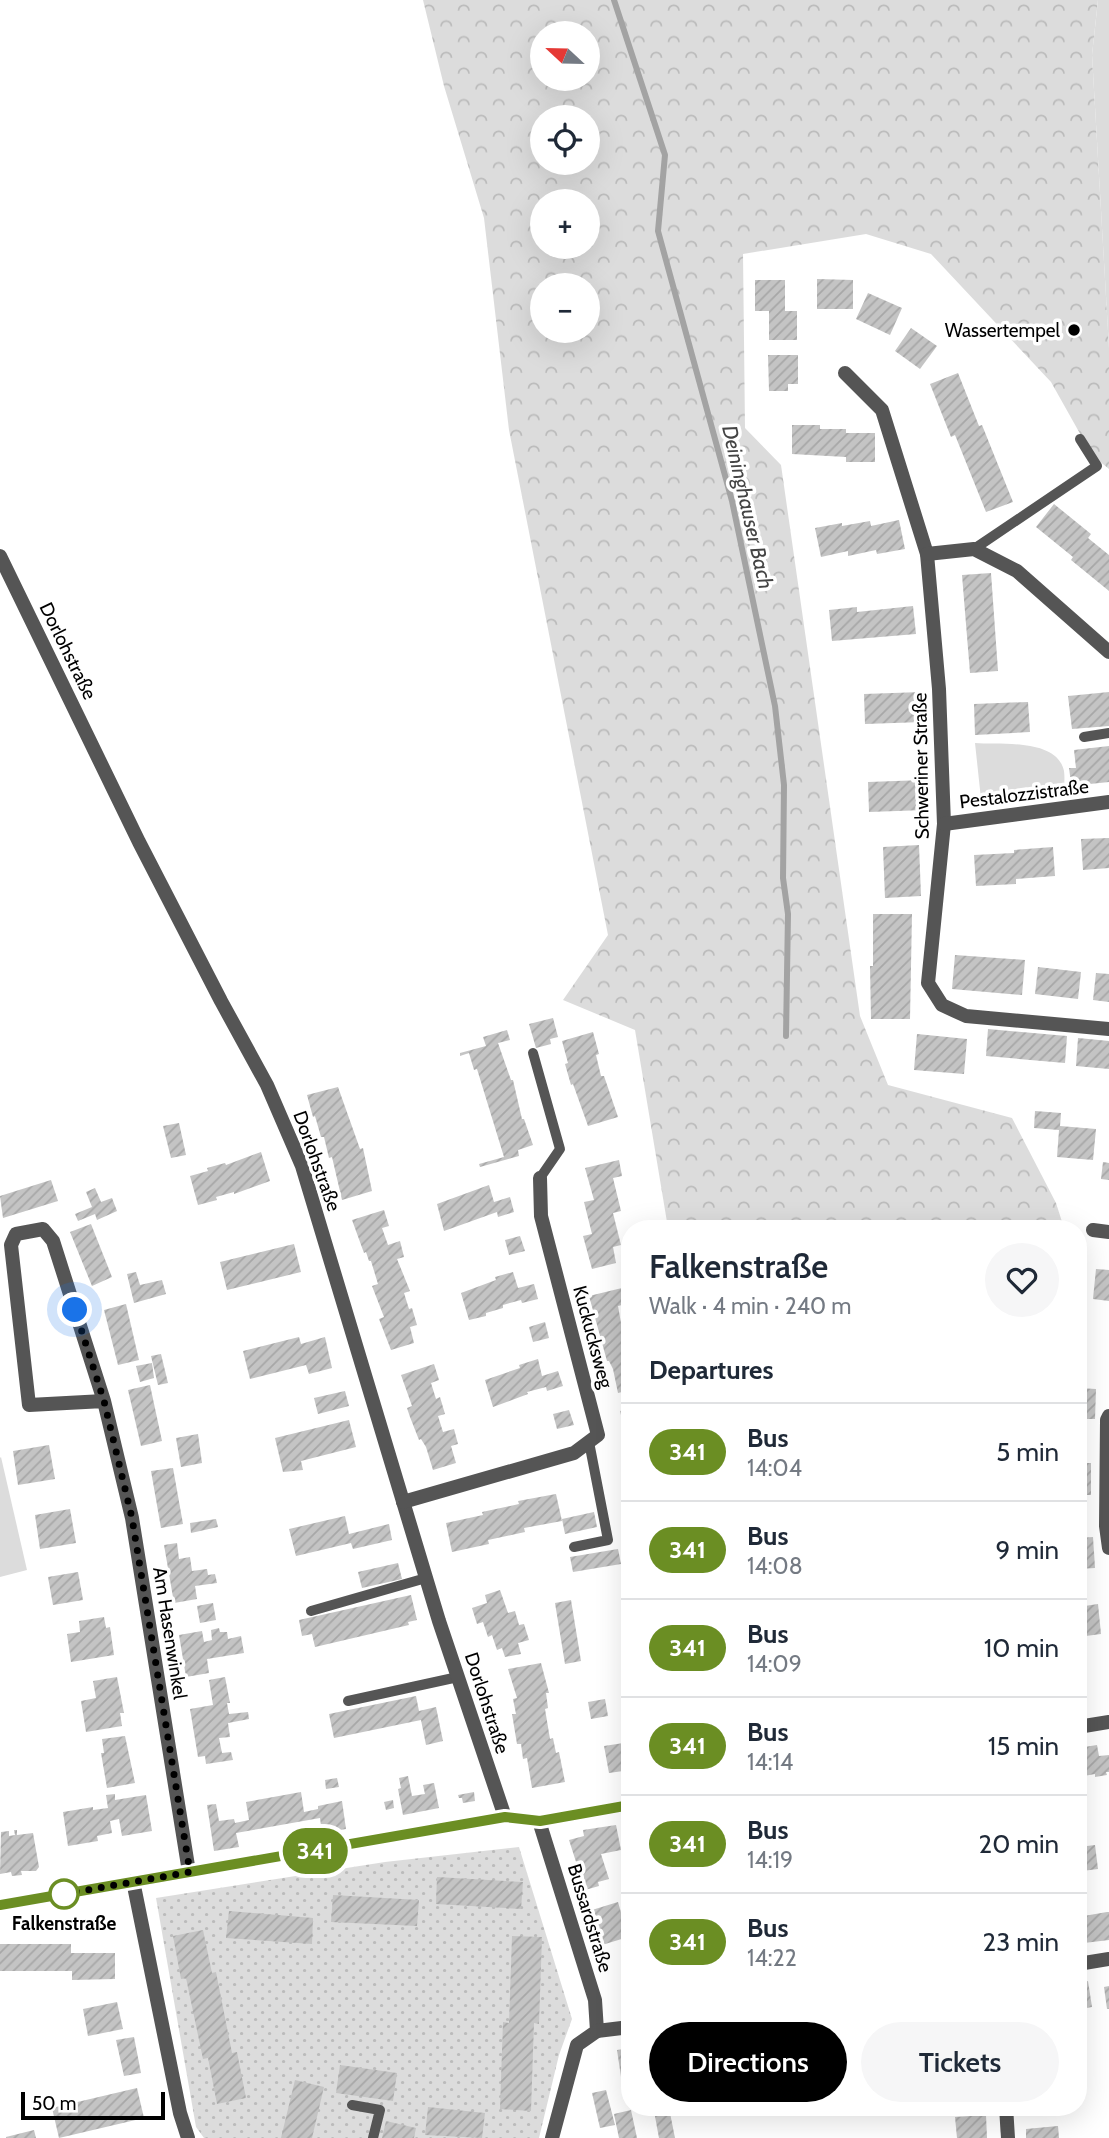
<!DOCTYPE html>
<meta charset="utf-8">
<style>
:root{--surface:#fff;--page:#f6f6f7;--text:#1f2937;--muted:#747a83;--line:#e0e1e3;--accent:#000}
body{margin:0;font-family:Cabin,sans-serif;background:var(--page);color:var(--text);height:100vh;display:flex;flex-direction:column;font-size:26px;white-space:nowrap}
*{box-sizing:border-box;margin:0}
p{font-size:23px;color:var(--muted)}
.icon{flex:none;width:38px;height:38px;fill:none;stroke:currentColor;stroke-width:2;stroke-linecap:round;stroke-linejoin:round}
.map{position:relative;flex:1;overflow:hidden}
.sheet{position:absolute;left:621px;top:1220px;width:466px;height:896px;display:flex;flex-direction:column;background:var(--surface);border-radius:28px;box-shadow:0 7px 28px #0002}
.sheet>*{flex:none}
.badge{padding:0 14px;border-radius:23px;font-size:24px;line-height:46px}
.needle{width:46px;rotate:292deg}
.tools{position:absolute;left:530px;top:21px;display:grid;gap:14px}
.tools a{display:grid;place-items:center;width:70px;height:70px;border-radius:50%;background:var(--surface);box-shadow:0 7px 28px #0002;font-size:35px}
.scale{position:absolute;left:21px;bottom:18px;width:144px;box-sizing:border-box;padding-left:7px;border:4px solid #000;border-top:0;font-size:19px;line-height:24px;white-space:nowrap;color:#000;-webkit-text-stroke:5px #fff;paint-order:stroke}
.you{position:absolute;width:35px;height:35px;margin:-18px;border:5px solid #fff;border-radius:50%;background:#1a73e8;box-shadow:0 0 0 10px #1a73e833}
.map>.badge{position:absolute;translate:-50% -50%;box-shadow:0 0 0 4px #fff}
h2{padding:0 28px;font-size:26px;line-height:63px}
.round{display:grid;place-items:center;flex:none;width:74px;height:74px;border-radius:37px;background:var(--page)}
.overview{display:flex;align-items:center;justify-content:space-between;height:119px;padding:0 28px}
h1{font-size:33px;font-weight:600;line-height:52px}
.primary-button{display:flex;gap:14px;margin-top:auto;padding:14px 28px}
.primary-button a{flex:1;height:80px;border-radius:42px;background:var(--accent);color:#fff;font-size:28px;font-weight:600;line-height:80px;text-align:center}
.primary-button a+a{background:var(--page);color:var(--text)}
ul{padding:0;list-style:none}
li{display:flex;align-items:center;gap:21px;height:98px;padding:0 28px;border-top:2px solid var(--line)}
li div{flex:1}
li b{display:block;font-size:26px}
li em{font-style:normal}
li .badge{min-width:77px;font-weight:700;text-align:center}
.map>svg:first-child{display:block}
</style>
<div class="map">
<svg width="1109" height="2138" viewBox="0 0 1109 2138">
<defs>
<pattern id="grass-dots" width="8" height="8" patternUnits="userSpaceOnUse" patternTransform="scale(1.75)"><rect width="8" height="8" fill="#dcdcdc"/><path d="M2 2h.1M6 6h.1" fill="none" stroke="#bbb" stroke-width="1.8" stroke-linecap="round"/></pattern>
<pattern id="forest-crowns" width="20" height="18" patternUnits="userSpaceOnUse" patternTransform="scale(1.75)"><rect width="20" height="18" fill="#dcdcdc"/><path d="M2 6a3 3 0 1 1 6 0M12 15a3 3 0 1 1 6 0" fill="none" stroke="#bbb"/></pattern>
<pattern id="building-hatch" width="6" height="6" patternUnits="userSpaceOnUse" patternTransform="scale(1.75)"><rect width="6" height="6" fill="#c4c4c4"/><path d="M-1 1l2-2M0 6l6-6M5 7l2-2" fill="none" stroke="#a7a7a7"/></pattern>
</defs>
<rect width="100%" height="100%" fill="#fff"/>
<polygon fill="url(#grass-dots)" points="519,1847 572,2019 559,2055 539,2138 204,2138 196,2127 156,1898 385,1862"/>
<path fill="url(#forest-crowns)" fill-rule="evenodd" d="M 423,0 L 1098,0 L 1092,55 L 1109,348 L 1109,469 L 1092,455 L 1051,382 L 931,254 L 866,234 L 743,254 L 745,428 L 781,465 L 860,1016 L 888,1085 L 1012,1118 L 1056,1203 L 1064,1228 L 668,1228 L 635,1030 L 563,1000 L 608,935 L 509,430 L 484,218 L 444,86 ZM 542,33 L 588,33 L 588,79 L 542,79 ZM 542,117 L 588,117 L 588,163 L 542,163 ZM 542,201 L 588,201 L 588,247 L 542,247 ZM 542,285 L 588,285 L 588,331 L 542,331 Z"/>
<g fill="#dcdcdc">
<polygon points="1098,0 1109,0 1109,348 1092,55"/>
<path d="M 975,743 C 1000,745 1057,738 1064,771 C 1065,778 1064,786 1064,793 L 981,799 Z"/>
<polygon points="1,1457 27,1570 0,1577 0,1458"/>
</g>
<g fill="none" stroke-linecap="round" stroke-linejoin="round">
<polyline stroke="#a3a3a3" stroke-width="6" points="614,0 665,155 658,231 732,501 775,706 784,785 783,878 788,914 786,1036"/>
</g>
<g fill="url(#building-hatch)">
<polygon points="817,279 853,280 853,309 817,309"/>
<polygon points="755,280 785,280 785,311 797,311 797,340 769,340 769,311 755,311"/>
<polygon points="868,293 902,308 890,335 856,319"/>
<polygon points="911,328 937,346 920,369 895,351"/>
<polygon points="768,355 798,355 798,384 788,384 788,391 769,391"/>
<polygon points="958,373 979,426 982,425 1013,502 986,512 955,435 951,437 930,384"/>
<polygon points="792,425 820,425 820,429 846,429 846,433 875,433 875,462 846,462 846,457 792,454"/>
<polygon points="1054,504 1091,534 1088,538 1109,555 1109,591 1071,560 1073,557 1036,527"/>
<polygon points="899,520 905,549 877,554 876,550 848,556 848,551 821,557 815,528 842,523 842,526 870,521 871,526"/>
<polygon points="991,573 998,671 970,673 962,575"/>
<polygon points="913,606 916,634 832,641 829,610 857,607 857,612"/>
<polygon points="922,692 923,722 865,724 864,694"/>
<polygon points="1109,692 1109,726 1072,729 1068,696"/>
<polygon points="1028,702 1030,732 975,735 974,704"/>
<polygon points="1109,746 1109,782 1080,785 1080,782 1071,783 1069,768 1076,768 1074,750"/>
<polygon points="924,780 925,810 869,812 868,782"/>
<polygon points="1109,838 1109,868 1083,870 1081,839"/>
<polygon points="919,845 921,896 885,898 883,847"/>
<polygon points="1053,847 1055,876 1016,879 1016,884 976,886 974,855 1014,853 1014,850"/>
<polygon points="873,914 912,914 910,1019 871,1019 870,966 873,966"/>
<polygon points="955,955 1025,960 1022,995 952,989"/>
<polygon points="1038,967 1081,972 1078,999 1035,994"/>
<polygon points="1096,973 1109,974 1109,1002 1093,1000"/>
<polygon points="553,1018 558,1037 550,1039 551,1044 536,1048 529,1024"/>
<polygon points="988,1029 1067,1036 1065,1063 986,1056"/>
<polygon points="507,1030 510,1040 498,1043 511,1080 513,1080 522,1119 524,1119 533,1145 518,1150 519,1156 480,1167 479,1164 504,1157 477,1069 474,1070 469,1053 460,1056 460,1053 486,1046 483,1037"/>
<polygon points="593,1032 599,1054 596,1055 601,1076 604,1076 618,1117 588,1126 573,1084 571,1085 565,1064 568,1063 562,1041"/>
<polygon points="917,1034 967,1039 964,1074 914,1070"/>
<polygon points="1078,1038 1109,1041 1109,1069 1076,1066"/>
<polygon points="338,1087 360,1149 363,1148 372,1191 342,1200 332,1157 329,1158 324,1137 321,1137 315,1116 313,1117 307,1095"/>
<polygon points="1035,1111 1061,1113 1060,1126 1096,1129 1093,1160 1057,1157 1059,1130 1034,1128"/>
<polygon points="179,1123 186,1155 171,1158 163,1126"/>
<polygon points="261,1152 270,1181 234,1194 234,1192 216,1197 217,1200 198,1205 190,1176 208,1171 207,1168 225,1163 226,1165"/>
<polygon points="619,1160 622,1176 613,1178 621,1211 613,1213 621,1245 613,1247 616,1263 592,1269 583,1236 592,1234 584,1202 594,1200 585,1168"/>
<polygon points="1103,1162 1109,1163 1109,1180 1101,1179"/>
<polygon points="51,1180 58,1201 3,1218 0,1196"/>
<polygon points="489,1185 494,1202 510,1197 514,1212 498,1217 497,1212 444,1231 437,1204"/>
<polygon points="95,1188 101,1202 112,1198 117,1211 97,1220 95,1214 78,1221 75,1214 92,1207 86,1192"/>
<polygon points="384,1210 389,1226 382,1228 388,1245 400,1241 404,1257 397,1259 410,1291 404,1293 409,1309 412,1308 417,1325 410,1327 414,1343 391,1350 379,1319 384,1317 372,1286 378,1284 371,1261 369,1261 366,1252 364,1253 352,1220"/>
<polygon points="91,1224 112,1277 92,1286 70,1232"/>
<polygon points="520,1236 525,1251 509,1255 505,1240"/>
<polygon points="294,1244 301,1272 227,1290 220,1262"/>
<polygon points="1096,1269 1109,1270 1109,1301 1093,1299"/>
<polygon points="136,1272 140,1285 162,1280 166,1294 134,1303 127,1274"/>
<polygon points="513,1272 518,1288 534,1284 538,1299 522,1303 521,1300 503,1305 503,1308 486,1313 486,1316 469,1320 461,1293 496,1280 495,1277"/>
<polygon points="622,1288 626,1304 618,1306 621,1323 630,1322 630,1390 618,1393 613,1369 609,1361 607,1361 589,1296"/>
<polygon points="126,1304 139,1360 118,1365 104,1310"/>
<polygon points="545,1322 549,1338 533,1342 529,1327"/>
<polygon points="299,1337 301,1344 325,1337 332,1368 309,1374 306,1365 250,1379 243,1351"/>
<polygon points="161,1354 168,1383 158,1385 151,1356"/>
<polygon points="538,1359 542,1376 558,1371 563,1386 547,1391 546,1387 527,1392 528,1394 493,1407 485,1380 520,1368 519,1365"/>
<polygon points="152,1363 154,1378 140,1382 136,1366"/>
<polygon points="434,1364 439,1380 431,1383 436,1399 440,1397 445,1414 438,1416 443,1432 454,1429 458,1444 451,1446 456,1463 433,1470 426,1447 421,1439 419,1440 410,1417 407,1408 412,1406 401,1375"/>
<polygon points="150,1385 162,1441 141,1446 128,1390"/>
<polygon points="1078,1388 1096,1389 1095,1419 1078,1419"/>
<polygon points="345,1391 349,1406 318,1414 314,1398"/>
<polygon points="630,1408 630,1462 629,1462 624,1444 628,1443 620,1411"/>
<polygon points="569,1410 574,1425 557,1429 553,1414"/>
<polygon points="349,1420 356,1447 301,1461 303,1470 283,1472 275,1438"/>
<polygon points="198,1434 202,1463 181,1467 176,1438"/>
<polygon points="49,1445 55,1479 18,1485 13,1451"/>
<rect x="1078" y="1463" width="13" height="32"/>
<polygon points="173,1468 183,1524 161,1528 151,1471"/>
<polygon points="556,1494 562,1521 524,1528 525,1532 488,1540 489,1544 452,1552 446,1523 483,1515 482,1512 519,1504 518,1501"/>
<polygon points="70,1509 76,1543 40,1549 35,1515"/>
<polygon points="594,1512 597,1527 565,1534 562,1519"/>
<polygon points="345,1516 349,1534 389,1524 392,1540 353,1549 351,1543 296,1556 289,1529"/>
<polygon points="216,1519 218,1527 191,1533 190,1523"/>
<polygon points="1093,1537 1095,1568 1078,1569 1078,1538"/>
<polygon points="177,1543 179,1559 190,1557 192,1571 207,1569 208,1575 215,1574 217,1583 195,1586 197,1599 174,1603 164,1545"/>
<polygon points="618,1549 621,1564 573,1572 570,1557"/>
<polygon points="398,1563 402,1579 362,1588 358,1572"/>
<polygon points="78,1572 83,1600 53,1605 48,1577"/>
<polygon points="500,1590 508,1613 515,1611 519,1625 524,1624 529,1640 518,1643 521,1654 505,1657 502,1648 497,1650 492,1635 488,1637 483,1622 477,1624 472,1608 487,1603 485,1595"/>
<polygon points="411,1595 417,1620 408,1622 409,1625 315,1647 312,1634 302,1636 299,1620"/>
<polygon points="571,1600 581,1661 565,1664 555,1603"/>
<polygon points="213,1603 216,1620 200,1623 197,1606"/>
<polygon points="1098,1604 1101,1634 1078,1637 1078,1607"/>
<polygon points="104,1617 106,1628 110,1627 114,1655 71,1662 67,1634 80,1632 79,1621"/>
<polygon points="219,1628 220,1632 227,1632 228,1639 241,1636 244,1653 207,1659 209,1673 186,1677 179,1635 202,1631 204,1642 212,1640 211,1630"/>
<polygon points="541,1663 549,1693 546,1693 548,1708 545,1709 550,1739 553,1738 556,1753 559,1752 565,1782 532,1788 527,1758 523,1759 521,1744 517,1744 512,1714 516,1714 513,1699 517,1698 508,1669"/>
<polygon points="117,1677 124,1713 120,1713 122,1726 86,1732 81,1701 96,1698 93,1681"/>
<polygon points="225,1677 230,1703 227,1703 229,1714 248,1712 249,1719 228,1723 230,1737 219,1738 222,1753 231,1752 233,1760 206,1764 205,1756 198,1757 190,1709 213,1705 209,1680"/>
<polygon points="416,1696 419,1711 436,1707 443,1741 426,1745 421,1720 334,1738 329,1714"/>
<polygon points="605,1699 608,1716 591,1719 588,1702"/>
<polygon points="125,1736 135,1783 107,1788 101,1753 104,1753 102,1739"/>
<polygon points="630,1742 630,1770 609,1773 604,1746"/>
<polygon points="1097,1745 1099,1756 1109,1755 1109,1772 1106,1772 1107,1775 1095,1777 1095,1774 1078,1777 1078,1748"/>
<polygon points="408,1776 412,1796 425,1794 423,1785 434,1783 439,1808 403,1815 398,1789 401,1788 399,1778"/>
<polygon points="337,1778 339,1787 326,1789 325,1780"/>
<polygon points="301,1792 304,1812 318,1809 318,1806 342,1801 346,1829 322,1833 320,1818 236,1833 239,1847 214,1851 207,1805 216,1804 219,1821 234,1819 235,1823 249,1820 246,1802"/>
<polygon points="474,1792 475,1801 463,1803 462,1798 459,1798 458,1795"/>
<polygon points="115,1794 115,1800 146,1795 152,1831 122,1836 119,1819 110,1821 112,1833 97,1836 98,1841 68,1846 63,1812 93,1807 93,1810 108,1808 106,1795"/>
<polygon points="393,1800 394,1808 386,1810 384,1802"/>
<polygon points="616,1825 621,1850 601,1854 609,1879 598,1882 599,1886 585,1890 569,1840 584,1836 583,1830"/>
<polygon points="14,1830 17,1830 17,1835 33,1833 39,1867 36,1871 21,1871 22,1875 12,1876 11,1872 0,1874 1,1832 9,1831 9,1836 15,1835"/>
<polygon points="1095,1845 1098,1869 1082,1871 1079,1847"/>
<polygon points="437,1877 523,1882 521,1909 436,1904"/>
<polygon points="333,1895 419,1900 417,1926 331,1922"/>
<polygon points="618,1902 628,1937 602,1945 592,1910"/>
<polygon points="229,1911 313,1918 312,1944 226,1938"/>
<polygon points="1107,1912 1109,1912 1109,1940 1084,1943 1083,1932 1078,1933 1078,1917"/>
<polygon points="203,1930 212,1973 216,1972 232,2053 237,2052 246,2098 217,2104 208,2058 203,2059 186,1978 181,1979 173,1936"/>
<polygon points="512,1936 542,1937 539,2024 534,2023 531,2111 500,2109 503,2022 509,2023"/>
<polygon points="0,1944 71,1944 71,1953 115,1953 115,1979 72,1980 72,1971 0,1971"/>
<polygon points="1088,1981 1092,2007 1081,2009 1078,1999 1078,1983"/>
<polygon points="630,1982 630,2010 626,2011 621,1984"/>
<polygon points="1109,1986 1109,2009 1107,2009 1104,1987"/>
<polygon points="117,2002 123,2029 88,2036 83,2009"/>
<polygon points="134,2037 141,2073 124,2076 116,2040"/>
<polygon points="630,2048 630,2089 623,2090 617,2050"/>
<polygon points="340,2065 397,2073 393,2101 336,2093"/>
<polygon points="295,2080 324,2087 312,2138 281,2138"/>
<polygon points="137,2088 144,2118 59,2138 52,2108"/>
<polygon points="606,2090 615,2125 600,2128 592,2093"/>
<polygon points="428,2107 485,2113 482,2138 425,2135"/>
<polygon points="669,2108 675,2138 659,2138 654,2111"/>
<polygon points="631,2110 637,2138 619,2138 614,2114"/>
<polygon points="986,2115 987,2138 957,2138 955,2117"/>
<polygon points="386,2121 416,2128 414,2138 382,2138"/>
<polygon points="1058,2126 1059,2138 1026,2138 1026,2129"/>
<polygon points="34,2130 36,2138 6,2138 6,2137"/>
</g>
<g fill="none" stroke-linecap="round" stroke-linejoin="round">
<g stroke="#555" stroke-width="10">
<polyline points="974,549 1097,466 1080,439"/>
<polyline points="1084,737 1109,733"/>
<polyline points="533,1053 560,1149 540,1178"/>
<polyline points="574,1547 608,1540 589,1442"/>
<polyline points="311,1611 426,1578"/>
<polyline points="348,1701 458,1677"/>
<polyline points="352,2105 380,2110 373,2138"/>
</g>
<g stroke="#555" stroke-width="14">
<polyline points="845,373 882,410 927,554 939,689 944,824 928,983 942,1005 966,1016 1109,1029"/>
<polyline points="927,554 974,549 1017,571 1109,652"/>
<polyline points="0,556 139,842 221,1001 267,1085 302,1166 439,1621 505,1817"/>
<polyline points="944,824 1109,802"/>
<polyline points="1093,1230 1109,1232"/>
<polyline points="104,1401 29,1405 11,1245 16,1234 43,1229 53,1241 104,1401 132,1518 189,1872"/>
<polyline points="1109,1416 1107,1420 1106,1526 1109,1548"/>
<polyline points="403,1502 574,1453 598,1435 541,1216 540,1178"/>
<polyline points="1078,1727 1109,1722"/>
<polyline points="539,1821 595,2000 597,2031 577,2045 552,2138"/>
<polyline points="133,1881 180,2113 188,2138"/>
<polyline points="0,1905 505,1817 539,1821 630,1805"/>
<polyline points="1078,1964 1109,1959"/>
<polyline points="597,2031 630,2027"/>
<polyline points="1006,2107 1008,2138"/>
</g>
</g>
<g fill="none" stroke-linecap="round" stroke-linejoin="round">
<defs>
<polyline id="line" points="0,1905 505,1817 540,1821 630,1805"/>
</defs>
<use href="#line" stroke="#fff" stroke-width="16"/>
<use href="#line" stroke="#6b8e23" stroke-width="10"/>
<polyline stroke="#000" stroke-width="7" stroke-dasharray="0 12.6" points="64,1894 190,1872 132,1518 104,1401 75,1310"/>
</g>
<circle fill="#000" stroke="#fff" stroke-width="2.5" cx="1074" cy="330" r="7"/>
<circle fill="#fff" stroke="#6b8e23" stroke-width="3.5" cx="64" cy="1894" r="14"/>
<g text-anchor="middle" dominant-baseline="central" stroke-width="7" stroke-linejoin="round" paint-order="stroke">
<g font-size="19" fill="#000" stroke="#fff" text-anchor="end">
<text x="1060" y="330">Wassertempel</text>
</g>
<g font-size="19" fill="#000" stroke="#fff">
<text transform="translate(68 651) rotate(64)">Dorlohstraße</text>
<text transform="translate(921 766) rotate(-91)">Schweriner Straße</text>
<text transform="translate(1024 794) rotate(-7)">Pestalozzistraße</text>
<text transform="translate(317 1161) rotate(70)">Dorlohstraße</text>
<text transform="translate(593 1337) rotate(75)">Kuckucksweg</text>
<text transform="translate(170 1633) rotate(81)">Am Hasenwinkel</text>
<text transform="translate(487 1703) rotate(72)">Dorlohstraße</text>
<text transform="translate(590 1918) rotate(73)">Bussardstraße</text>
</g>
<g font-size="19" font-weight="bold" fill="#000" stroke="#fff">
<text x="64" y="1923">Falkenstraße</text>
</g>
<g font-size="21" font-style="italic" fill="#444" stroke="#fff">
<text transform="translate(748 507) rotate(77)">Deininghauser Bach</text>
</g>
</g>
</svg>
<div class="tools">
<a><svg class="needle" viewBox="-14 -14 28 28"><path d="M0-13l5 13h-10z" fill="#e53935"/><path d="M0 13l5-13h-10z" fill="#747a83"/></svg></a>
<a><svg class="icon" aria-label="locate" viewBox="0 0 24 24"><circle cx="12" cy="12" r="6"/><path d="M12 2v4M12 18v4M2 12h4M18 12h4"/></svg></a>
<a>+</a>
<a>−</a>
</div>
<div class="scale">50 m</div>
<div class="you" style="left:75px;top:1310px"></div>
<b class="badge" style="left:315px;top:1851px;background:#6b8e23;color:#fff">341</b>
<section class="sheet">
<div class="overview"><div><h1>Falkenstraße</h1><p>Walk · 4 min · 240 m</p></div><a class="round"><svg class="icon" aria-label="heart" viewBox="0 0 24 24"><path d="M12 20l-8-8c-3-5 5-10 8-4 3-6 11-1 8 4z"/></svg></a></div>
<h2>Departures</h2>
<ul>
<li><span class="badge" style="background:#6b8e23;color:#fff">341</span><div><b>Bus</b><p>14:04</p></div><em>5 min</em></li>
<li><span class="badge" style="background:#6b8e23;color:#fff">341</span><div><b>Bus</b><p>14:08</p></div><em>9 min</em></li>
<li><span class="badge" style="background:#6b8e23;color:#fff">341</span><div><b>Bus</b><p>14:09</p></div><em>10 min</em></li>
<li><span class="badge" style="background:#6b8e23;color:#fff">341</span><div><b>Bus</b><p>14:14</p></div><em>15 min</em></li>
<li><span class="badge" style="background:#6b8e23;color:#fff">341</span><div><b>Bus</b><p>14:19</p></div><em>20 min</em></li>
<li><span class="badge" style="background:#6b8e23;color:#fff">341</span><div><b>Bus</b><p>14:22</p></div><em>23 min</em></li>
</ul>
<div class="primary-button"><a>Directions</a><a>Tickets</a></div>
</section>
</div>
